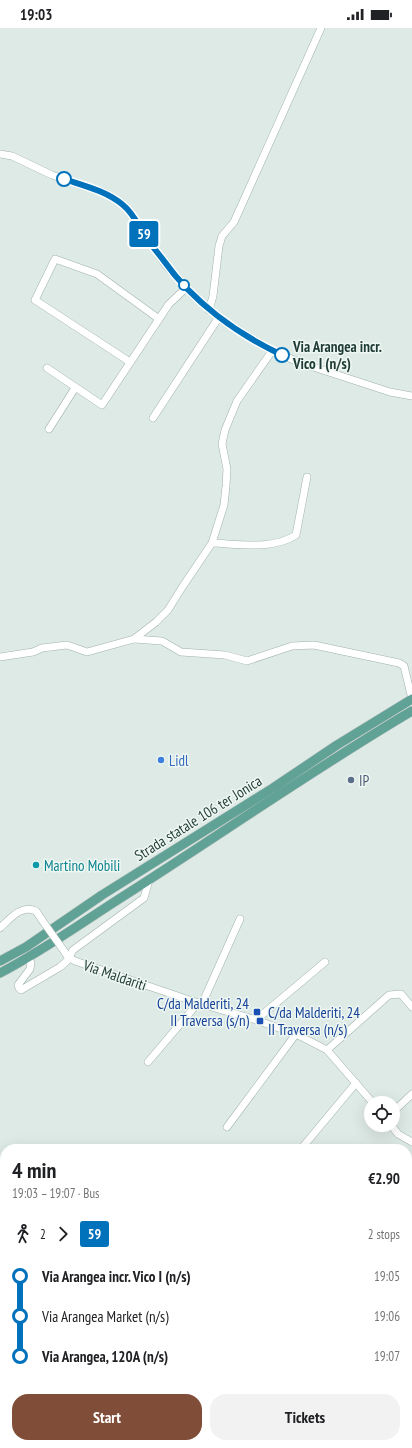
<!DOCTYPE html>
<meta charset="utf-8">
<style>
:root{--surface:#fff;--page:#f2f2f2;--text:#202124;--muted:#757577;--accent:#804e38}
body{margin:0;font-family:"PT Sans Narrow",sans-serif;background:var(--page);color:var(--text);height:100vh;display:flex;flex-direction:column;font-size:15px;white-space:nowrap}
*{box-sizing:border-box;margin:0}
p{font-size:13px;color:var(--muted)}
.icon{flex:none;width:22px;height:22px;fill:none;stroke:currentColor;stroke-width:2;stroke-linecap:round;stroke-linejoin:round}
.map{position:relative;flex:1;overflow:hidden}
.details{position:absolute;left:0px;top:1116px;width:412px;height:304px;display:flex;flex-direction:column;background:var(--surface);border-radius:16px 16px 0 0;box-shadow:0 4px 16px #0002}
.details>*{flex:none}
.badge{padding:0 8px;border-radius:3px;font-size:14px;line-height:26px}
.controls{position:absolute;left:364px;top:1068px;display:grid;gap:8px}
.controls a{display:grid;place-items:center;width:36px;height:36px;border-radius:50%;background:var(--surface);box-shadow:0 4px 16px #0002;font-size:20px}
.map>.badge{position:absolute;translate:-50% -50%;box-shadow:0 0 0 2px #fff}
.legs{display:flex;align-items:center;gap:6px;height:44px;padding:0 12px;font-size:13px}
.legs p{margin-inline-start:auto}
.overview{display:flex;align-items:center;justify-content:space-between;height:68px;padding:0 12px}
h1{font-size:22px;font-weight:700;line-height:30px}
.button{display:flex;gap:8px;margin-top:auto;padding:8px 12px}
.button a{flex:1;height:46px;border-radius:16px;background:var(--accent);color:#fff;font-size:16px;font-weight:700;line-height:46px;text-align:center}
.button a+a{background:var(--page);color:var(--text)}
ul{padding:0 12px;list-style:none}
li{display:flex;align-items:center;gap:14px;height:40px;font-size:15px}
li i{display:grid;place-items:center;width:6px;height:100%;margin:0 5px;background:currentColor}
li i::after{content:'';width:10px;height:10px;margin:-5px;border:3px solid;border-radius:50%;background:var(--surface)}
li p{margin-inline-start:auto}
li:first-child i{background:linear-gradient(#0000 50%,currentColor 0)}
li:last-child i{background:linear-gradient(currentColor 50%,#0000 0)}
.status{display:flex;justify-content:space-between;align-items:center;height:28px;padding:0 20px;background:var(--surface);direction:ltr}
.status svg{height:11px;fill:currentColor}
.map>svg:first-child{display:block}
</style>
<div class="status"><b>19:03</b><svg viewBox="0 0 49 12"><path d="M0 12V9h3v3zM5 12V6h3v6zM10 12V3h3v9zM15 12V0h3v12zM26 1h20v11H26zM47 4h2v5h-2z"/></svg></div>
<div class="map">
<svg width="412" height="1420" viewBox="0 0 412 1420">
<rect width="100%" height="100%" fill="#deeae6"/>
<g fill="none" stroke-linecap="round" stroke-linejoin="round">
<defs>
<g id="minor">
<polyline points="0,126 12,128 52,147 103,164 123,177 132,187 147,210 165,236 195,269 225,294 272,323 301,335 390,364 412,368"/>
<polyline points="209,282 213,268 219,218 222,208 234,194 321,0"/>
<polyline points="130,334 35,272 55,231 97,246 159,291"/>
<polyline points="47,340 102,377 159,291 169,276 186,260"/>
<polyline points="153,390 219,289"/>
<polyline points="49,401 75,360"/>
<path d="M 212,515 C 239,516 273,522 296,507 L 307,449"/>
<polyline points="134,611 162,613 181,624 225,627 247,633 292,618 314,617 399,635 404,638 412,671"/>
<polyline points="0,629 33,624 42,620 67,617 87,624 134,611 156,594 168,582 183,558 212,515 224,477 226,458 227,441 222,416 225,402 237,373 272,323"/>
<path d="M 0,900 C 10,891 21,876 36,883 L 42,892"/>
<polyline points="64,923 68,929 75,933 198,975 256,992 296,1006 327,1022 373,1075"/>
<polyline points="27,929 31,935 30,941 18,957 19,960 21,962 60,939 67,933 73,922 144,870 149,852"/>
<polyline points="202,976 240,891"/>
<polyline points="256,992 325,934"/>
<polyline points="327,1022 389,967 401,966 412,979"/>
<polyline points="148,1034 198,975"/>
<polyline points="393,1084 412,1066"/>
<polyline points="391,1097 398,1106 412,1114"/>
<polyline points="227,1099 296,1006"/>
<polyline points="301,1121 356,1055"/>
<polyline points="199,1415 205,1420"/>
<polyline points="65,1420 67,1415"/>
<polyline points="163,1420 167,1415"/>
<polyline points="209,1420 215,1415"/>
</g>
<g id="major">
<polyline points="0,933 26,919 102,867 273,760 337,717 412,671"/>
<path d="M 0,945 C 41,924 80,896 119,871 C 217,809 312,742 412,683"/>
</g>
</defs>
<use href="#minor" stroke="#a1b2ad" stroke-width="8"/>
<use href="#major" stroke="#bcc4c2" stroke-width="10"/>
<use href="#minor" stroke="#fff" stroke-width="7"/>
<use href="#major" stroke="#61a296" stroke-width="9"/>
<defs>
<polyline id="minor-bridge" points="42,892 64,923"/>
</defs>
<use href="#minor-bridge" stroke="#a1b2ad" stroke-width="8" stroke-linecap="butt"/>
<use href="#minor-bridge" stroke="#fff" stroke-width="7"/>
</g>
<g fill="none" stroke-linecap="round" stroke-linejoin="round">
<defs>
<path id="line-1" d="M 64,151 C 85,158 106,163 123,177 C 133,185 139,198 146,209 C 151,217 158,225 164,233 C 193,274 237,306 282,327"/>
</defs>
<use href="#line-1" stroke="#fff" stroke-width="9"/>
<use href="#line-1" stroke="#0072bc" stroke-width="6"/>
</g>
<g fill="#fff" stroke="#0072bc" stroke-width="2">
<circle cx="64" cy="151" r="7"/>
<circle cx="184" cy="257" r="5"/>
<circle cx="282" cy="327" r="7"/>
</g>
<circle fill="#3f7fe0" stroke="#eff7f3" stroke-width="1.5" cx="161" cy="732" r="4"/>
<circle fill="#5c6f8a" stroke="#eff7f3" stroke-width="1.5" cx="351" cy="752" r="4"/>
<circle fill="#0f9aa8" stroke="#eff7f3" stroke-width="1.5" cx="36" cy="837" r="4"/>
<g fill="#1a4fb4" stroke="#eff7f3" stroke-width="1.5">
<rect x="253" y="980" width="8" height="8" rx="2"/>
<rect x="256" y="989" width="8" height="8" rx="2"/>
</g>
<g text-anchor="middle" dominant-baseline="central" stroke-width="3" stroke-linejoin="round" paint-order="stroke">
<g font-size="15" font-weight="bold" fill="#1f3b35" stroke="#eff7f3" text-anchor="start">
<text x="293" y="318">Via Arangea incr.<tspan x="293" dy="17">Vico I (n/s)</tspan></text>
</g>
<g font-size="15" fill="#366cbe" stroke="#eff7f3" text-anchor="start">
<text x="169" y="732">Lidl</text>
</g>
<g font-size="15" fill="#4e5e75" stroke="#eff7f3" text-anchor="start">
<text x="359" y="752">IP</text>
</g>
<g font-size="15" fill="#1f3b35" stroke="#eff7f3">
<text transform="translate(198 790) rotate(-32)">Strada statale 106 ter Jonica</text>
<text transform="translate(115 947) rotate(19)">Via Maldariti</text>
</g>
<g font-size="15" fill="#0d838f" stroke="#eff7f3" text-anchor="start">
<text x="44" y="837">Martino Mobili</text>
</g>
<g font-size="15" fill="#164399" stroke="#eff7f3" text-anchor="end">
<text x="249" y="975">C/da Malderiti, 24<tspan x="249" dy="17">II Traversa (s/n)</tspan></text>
<text x="268" y="984" text-anchor="start">C/da Malderiti, 24<tspan x="268" dy="17">II Traversa (n/s)</tspan></text>
</g>
</g>
</svg>
<div class="controls">
<a><svg class="icon" aria-label="locate" viewBox="0 0 24 24"><circle cx="12" cy="12" r="6"/><path d="M12 2v4M12 18v4M2 12h4M18 12h4"/></svg></a>
</div>
<b class="badge" style="left:144px;top:206px;background:#0072bc;color:#fff">59</b>
<section class="details">
<div class="overview"><div><h1>4 min</h1><p>19:03 – 19:07 · Bus</p></div><b>€2.90</b></div>
<div class="legs"><svg class="icon" aria-label="walk" viewBox="0 0 24 24"><circle cx="13" cy="4" r="2"/><path d="M13 8l-2 6 4 7M11 14l-3 7M7 12l3-4h3l4 4"/></svg>2<svg class="icon" aria-label="forward" viewBox="0 0 24 24"><path d="M9 5l7 7-7 7"/></svg><b class="badge" style="background:#0072bc;color:#fff">59</b><p>2 stops</p></div>
<ul>
<li><i style="color:#0072bc"></i><b>Via Arangea incr. Vico I (n/s)</b><p>19:05</p></li>
<li><i style="color:#0072bc"></i><span>Via Arangea Market (n/s)</span><p>19:06</p></li>
<li><i style="color:#0072bc"></i><b>Via Arangea, 120A (n/s)</b><p>19:07</p></li>
</ul>
<div class="button"><a>Start</a><a>Tickets</a></div>
</section>
</div>
